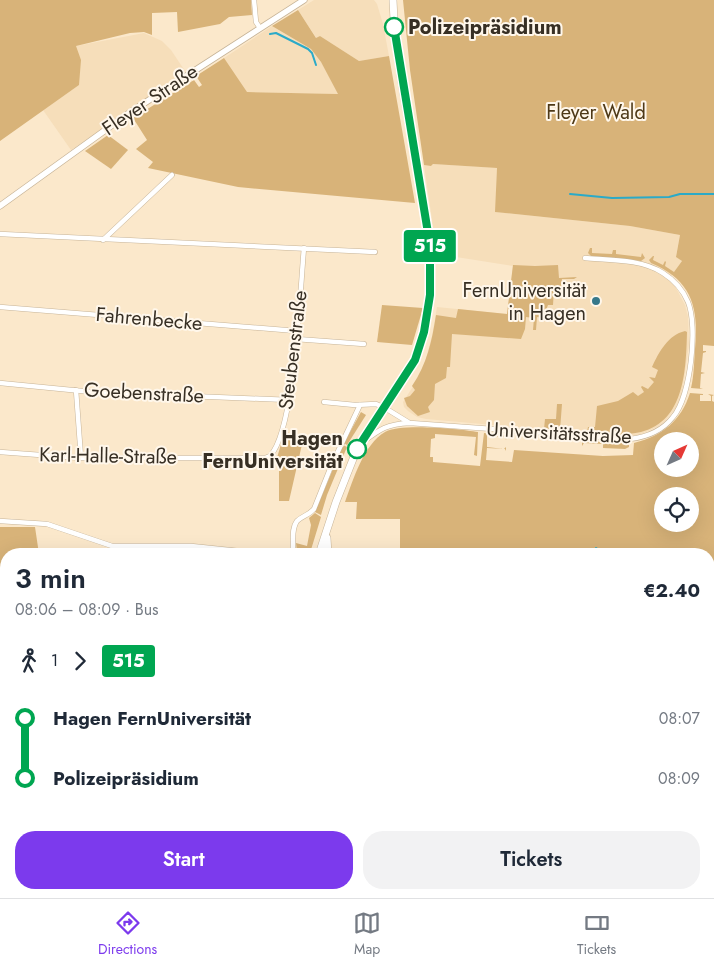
<!DOCTYPE html>
<meta charset="utf-8">
<style>
:root{--surface:#fff;--page:#f2f2f3;--text:#1f2937;--muted:#747a83;--line:#e0e1e3;--accent:#7c3aed}
body{margin:0;font-family:Jost,sans-serif;background:var(--page);color:var(--text);height:100vh;display:flex;flex-direction:column;font-size:19px;white-space:nowrap}
*{box-sizing:border-box;margin:0}
p{font-size:16px;color:var(--muted)}
.icon{flex:none;width:28px;height:28px;fill:none;stroke:currentColor;stroke-width:2;stroke-linecap:round;stroke-linejoin:round}
.map{position:relative;flex:1;overflow:hidden}
.panel{position:absolute;left:0px;top:548px;width:715px;height:351px;display:flex;flex-direction:column;background:var(--surface);border-radius:20px 20px 0 0;box-shadow:0 5px 20px #0002}
.panel>*{flex:none}
.badge{padding:0 10px;border-radius:4px;font-size:18px;line-height:32px}
.needle{width:32px;rotate:45deg}
.controls{position:absolute;left:654px;top:432px;display:grid;gap:10px}
.controls a{display:grid;place-items:center;width:45px;height:45px;border-radius:50%;background:var(--surface);box-shadow:0 5px 20px #0002;font-size:25px}
.map>.badge{position:absolute;translate:-50% -50%;box-shadow:0 0 0 2px #fff}
.legs{display:flex;align-items:center;gap:8px;height:55px;padding:0 15px;font-size:16px}
.legs p{margin-inline-start:auto}
.overview{display:flex;align-items:center;justify-content:space-between;height:85px;padding:0 15px}
h1{font-size:28px;font-weight:600;line-height:38px}
.cta{display:flex;gap:10px;margin-top:auto;padding:10px 15px}
.cta a{flex:1;height:58px;border-radius:20px;background:var(--accent);color:#fff;font-size:20px;font-weight:600;line-height:58px;text-align:center}
.cta a+a{background:var(--page);color:var(--text)}
ul{padding:0 15px;list-style:none}
li{display:flex;align-items:center;gap:18px;height:60px;font-size:19px}
li i{display:grid;place-items:center;width:8px;height:100%;margin:0 6px;background:currentColor}
li i::after{content:'';width:12px;height:12px;margin:-6px;border:4px solid;border-radius:50%;background:var(--surface)}
li p{margin-inline-start:auto}
li:first-child i{background:linear-gradient(#0000 50%,currentColor 0)}
li:last-child i{background:linear-gradient(currentColor 50%,#0000 0)}
.dock{display:flex;justify-content:space-around;align-items:center;height:70px;border-top:1px solid var(--line);background:var(--surface);font-size:14px;color:var(--muted)}
.dock a{display:grid;justify-items:center;gap:2px}
.dock .on{color:var(--accent)}
.map>svg:first-child{display:block}
</style>
<div class="map">
<svg width="714" height="898" viewBox="0 0 714 898">
<rect width="100%" height="100%" fill="#fbe8cb"/>
<g fill="#f6deba">
<polygon points="314,0 374,0 377,4 383,24 389,56 359,61 320,36 317,39 298,10"/>
<polygon points="272,26 311,49 321,62 339,94 241,92 221,60"/>
<polygon points="144,33 162,41 171,50 187,74 71,150 43,110 79,85 76,46"/>
<polygon points="433,164 497,168 496,212 630,226 680,235 676,256 682,261 669,280 675,286 685,305 688,317 689,344 682,393 676,408 664,422 657,427 639,435 606,435 426,419 417,417 408,411 404,407 403,402 421,374 425,362 432,336 437,307 507,314 513,266 437,254 424,165 431,166"/>
<polygon points="6,847 6,892 60,893 57,898 0,898 0,849"/>
</g>
<g fill="#d8b379" fill-rule="evenodd">
<polygon points="0,0 251,0 252,15 229,17 220,24 178,32 177,12 152,13 152,35 144,32 130,33 76,46 81,60 79,85 0,141"/>
<path d="M 403,0 L 714,0 L 714,346 L 703,345 L 703,351 L 706,351 L 706,352 L 703,353 L 701,372 L 705,373 L 701,374 L 700,388 L 703,389 L 691,388 C 694,376 694,362 695,349 C 699,308 692,280 651,263 L 649,260 L 653,256 L 654,256 L 653,260 L 663,265 L 665,261 L 666,262 L 665,266 L 674,272 L 682,261 L 676,257 L 680,235 L 630,226 L 495,212 L 497,168 L 433,164 L 431,166 L 424,165 L 410,70 Z"/>
<polygon points="298,10 316,38 320,36 359,61 389,56 415,203 238,187 148,168 153,162 136,149 147,140 133,118 194,80 199,87 202,85 196,76 224,58 247,92 338,94 321,62 311,49 272,26"/>
<polygon points="108,135 128,150 111,169 85,151"/>
<polygon points="590,248 592,248 592,253 612,254 613,250 616,250 616,254 641,257 642,253 645,258 641,261 591,256 588,253"/>
<path d="M 513,265 L 535,266 L 558,265 L 559,278 L 577,277 L 574,279 L 562,279 L 560,290 L 554,289 L 553,305 L 548,305 L 543,318 L 537,317 L 536,330 L 533,330 L 534,318 L 526,317 L 525,329 L 521,339 L 452,334 L 450,367 L 447,367 L 446,378 L 435,384 L 434,400 L 428,407 L 430,412 L 418,416 L 407,406 L 404,398 L 410,396 L 415,390 L 412,386 C 427,364 432,341 436,315 L 456,318 L 458,309 L 507,314 Z"/>
<polygon points="382,305 423,308 412,345 377,342"/>
<path d="M 685,331 L 687,332 C 686,369 685,421 641,432 C 624,436 605,434 587,432 L 588,427 L 595,427 L 597,406 L 618,401 L 633,392 L 638,396 L 644,392 L 641,387 L 642,386 L 648,389 L 654,382 L 649,377 L 655,378 L 658,370 L 652,367 C 659,352 668,335 685,331 Z"/>
<path d="M 690,393 L 703,394 L 703,395 L 700,395 L 700,401 L 711,401 L 711,396 L 708,394 L 714,395 L 712,396 L 712,401 L 714,402 L 714,869 L 709,854 L 709,554 L 492,554 L 491,550 L 480,549 L 400,551 L 400,519 L 356,519 L 357,502 L 345,502 C 353,480 364,444 385,432 C 400,423 460,429 478,432 L 477,456 L 474,455 L 476,437 L 435,434 L 435,438 L 431,439 L 430,457 L 433,457 L 433,462 L 480,466 L 484,433 L 507,436 L 506,440 L 505,437 L 487,436 L 487,447 L 504,449 L 506,447 L 506,451 L 505,449 L 487,448 L 486,460 L 512,462 L 514,450 L 603,456 L 633,455 L 634,443 C 662,436 681,421 690,393 ZM 690,441 L 690,469 L 662,469 L 662,441 ZM 690,496 L 690,524 L 662,524 L 662,496 Z"/>
<polygon points="557,404 562,404 560,430 544,429 545,419 556,419"/>
<polygon points="361,412 366,415 347,445 344,443"/>
<polygon points="285,431 303,440 289,501 279,501 279,466 276,461"/>
<polygon points="584,441 629,443 629,447 625,449 603,448 603,444 584,443 582,446 582,442"/>
<polygon points="343,445 347,447 327,495 321,515 315,512"/>
<polygon points="315,513 321,517 310,553 297,552 296,543 307,546 311,525 309,518"/>
<polygon points="0,527 35,527 39,554 6,554 6,599 0,598"/>
<polygon points="0,812 6,813 6,844 0,846"/>
</g>
<g fill="none" stroke-linecap="round" stroke-linejoin="round">
<g stroke="#2baac8" stroke-width="2">
<polyline points="270,34 276,33 308,49 312,53 316,65"/>
<polyline points="570,194 612,198 669,197 680,194 714,194"/>
<polyline points="596,548 605,554"/>
<polyline points="709,608 714,609"/>
<polyline points="709,626 714,625"/>
</g>
<defs>
<g id="minor">
<polyline points="254,0 256,22 260,28"/>
<polyline points="0,234 375,252"/>
<polyline points="103,240 172,175"/>
<polyline points="0,307 297,331"/>
<polyline points="296,339 364,344"/>
<polyline points="0,383 92,392 289,400"/>
<polyline points="76,390 81,458"/>
<polyline points="324,402 355,405 376,404 385,408 408,422"/>
<path d="M 363,442 C 380,429 387,424 410,423 L 630,439 C 647,437 663,430 673,417 C 691,396 698,326 688,302 C 683,290 674,280 663,273 C 642,259 610,260 585,258"/>
<path d="M 0,452 L 81,458 L 265,458 L 270,456 C 295,430 300,289 304,248"/>
<polyline points="0,521 47,524 112,546 191,546 267,554"/>
<path d="M 292,554 C 295,544 290,530 297,521 C 302,516 309,515 314,509 L 332,464 L 360,405"/>
<polyline points="1,665 6,666"/>
<polyline points="0,698 6,698"/>
<polyline points="0,723 6,723"/>
<polyline points="0,782 6,782"/>
<polyline points="556,892 584,898"/>
<polyline points="62,898 65,892"/>
<polyline points="153,898 157,892"/>
</g>
<polyline id="tertiary" points="0,206 129,113 304,0"/>
<g id="secondary">
<path d="M 319,554 L 336,502 L 357,449 L 415,360 C 440,297 430,245 419,181 C 409,121 395,61 393,0"/>
<polyline points="129,898 133,892"/>
</g>
<g id="trunk">
<polyline points="0,600 6,601"/>
<polyline points="0,609 6,610"/>
</g>
<g id="motorway">
<polyline points="326,538 327,554"/>
<polyline points="709,876 714,893"/>
<polyline points="704,892 705,898"/>
</g>
</defs>
<use href="#minor" stroke="#c7b498" stroke-width="5.5"/>
<use href="#tertiary" stroke="#c7b498" stroke-width="7"/>
<use href="#secondary" stroke="#c7b498" stroke-width="8"/>
<use href="#trunk" stroke="#c7b498" stroke-width="9"/>
<use href="#motorway" stroke="#c7b498" stroke-width="10"/>
<use href="#minor" stroke="#fff" stroke-width="4.5"/>
<use href="#tertiary" stroke="#fff" stroke-width="5.5"/>
<use href="#secondary" stroke="#fff" stroke-width="7"/>
<use href="#trunk" stroke="#fff" stroke-width="8"/>
<use href="#motorway" stroke="#fff" stroke-width="9"/>
</g>
<g fill="none" stroke-linecap="round" stroke-linejoin="round">
<defs>
<polyline id="line-1" points="357,449 415,360 424,332 430,295 430,245 394,27"/>
</defs>
<use href="#line-1" stroke="#fff" stroke-width="11"/>
<use href="#line-1" stroke="#00a651" stroke-width="8"/>
</g>
<g fill="#fff" stroke="#00a651" stroke-width="2.5">
<circle cx="394" cy="27" r="9"/>
<circle cx="357" cy="449" r="9"/>
</g>
<circle fill="#37788a" stroke="#fff7eb" stroke-width="2" cx="596" cy="301" r="5"/>
<g text-anchor="middle" dominant-baseline="central" stroke-width="4" stroke-linejoin="round" paint-order="stroke">
<g font-size="20" font-weight="bold" fill="#372f24" stroke="#fff7eb" text-anchor="start">
<text x="408" y="27">Polizeipräsidium</text>
<text x="343" y="438" text-anchor="end">Hagen<tspan x="343" dy="23">FernUniversität</tspan></text>
</g>
<g font-size="20" fill="#372f24" stroke="#fff7eb">
<text transform="translate(150 100) rotate(-34)">Fleyer Straße</text>
<text transform="translate(149 319) rotate(5)">Fahrenbecke</text>
<text transform="translate(293 350) rotate(-83)">Steubenstraße</text>
<text transform="translate(144 393) rotate(3)">Goebenstraße</text>
<text transform="translate(559 433) rotate(3)">Universitätsstraße</text>
<text transform="translate(108 456) rotate(1)">Karl-Halle-Straße</text>
</g>
<g font-size="20" fill="#4e3917" stroke="#fff7eb">
<text x="596" y="112">Fleyer Wald</text>
</g>
<g font-size="20" fill="#372f24" stroke="#fff7eb" text-anchor="end">
<text x="586" y="290">FernUniversität<tspan x="586" dy="23">in Hagen</tspan></text>
</g>
</g>
</svg>
<div class="controls">
<a><svg class="needle" viewBox="-14 -14 28 28"><path d="M0-13l5 13h-10z" fill="#e53935"/><path d="M0 13l5-13h-10z" fill="#747a83"/></svg></a>
<a><svg class="icon" aria-label="locate" viewBox="0 0 24 24"><circle cx="12" cy="12" r="6"/><path d="M12 2v4M12 18v4M2 12h4M18 12h4"/></svg></a>
</div>
<b class="badge" style="left:430px;top:246px;background:#00a651;color:#fff">515</b>
<section class="panel">
<div class="overview"><div><h1>3 min</h1><p>08:06 – 08:09 · Bus</p></div><b>€2.40</b></div>
<div class="legs"><svg class="icon" aria-label="walk" viewBox="0 0 24 24"><circle cx="13" cy="4" r="2"/><path d="M13 8l-2 6 4 7M11 14l-3 7M7 12l3-4h3l4 4"/></svg>1<svg class="icon" aria-label="forward" viewBox="0 0 24 24"><path d="M9 5l7 7-7 7"/></svg><b class="badge" style="background:#00a651;color:#fff">515</b></div>
<ul>
<li><i style="color:#00a651"></i><b>Hagen FernUniversität</b><p>08:07</p></li>
<li><i style="color:#00a651"></i><b>Polizeipräsidium</b><p>08:09</p></li>
</ul>
<div class="cta"><a>Start</a><a>Tickets</a></div>
</section>
</div>
<nav class="dock">
<a class="on"><svg class="icon" aria-label="directions" viewBox="0 0 24 24"><path d="M12 3l9 9-9 9-9-9zM9 14v-3h6M13 9l2 2-2 2"/></svg>Directions</a>
<a><svg class="icon" aria-label="map" viewBox="0 0 24 24"><path d="M3 6l6-2 6 2 6-2v14l-6 2-6-2-6 2zM9 4v14M15 6v14"/></svg>Map</a>
<a><svg class="icon" aria-label="tickets" viewBox="0 0 24 24"><path d="M3 7h18v10H3zM15 7v10"/></svg>Tickets</a>
</nav>
